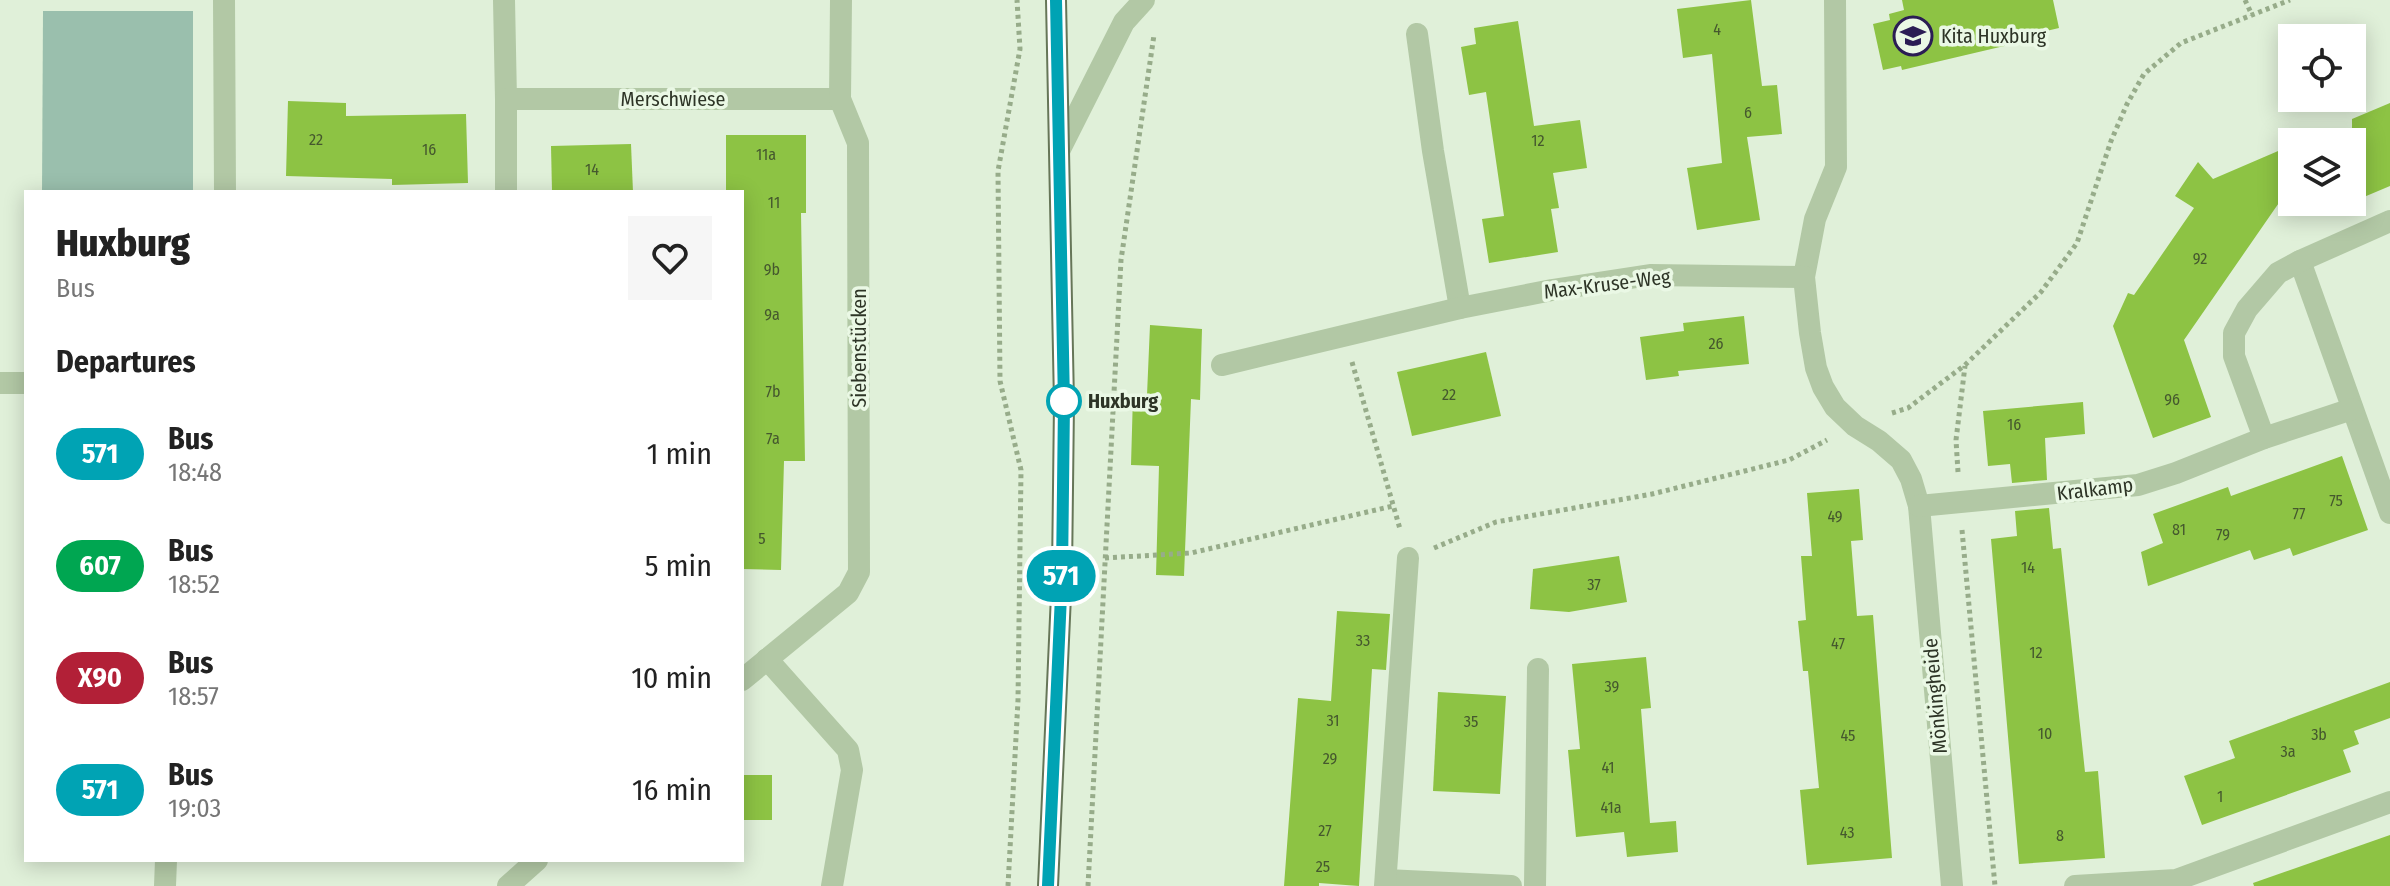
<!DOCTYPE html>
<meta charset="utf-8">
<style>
:root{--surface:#fff;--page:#f6f6f6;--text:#222;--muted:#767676}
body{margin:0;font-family:"Fira Sans Condensed",sans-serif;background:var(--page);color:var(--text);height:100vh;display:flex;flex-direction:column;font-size:30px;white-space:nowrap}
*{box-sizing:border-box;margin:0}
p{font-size:26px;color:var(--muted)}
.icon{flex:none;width:44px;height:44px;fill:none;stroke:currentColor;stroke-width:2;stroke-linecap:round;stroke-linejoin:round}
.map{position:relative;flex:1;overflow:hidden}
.drawer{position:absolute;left:24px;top:190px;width:720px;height:672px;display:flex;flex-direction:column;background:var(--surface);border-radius:0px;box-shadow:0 4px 20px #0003}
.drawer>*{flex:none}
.badge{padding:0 16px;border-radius:26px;font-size:28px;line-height:52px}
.buttons{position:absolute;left:2278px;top:24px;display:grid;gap:16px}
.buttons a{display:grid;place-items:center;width:88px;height:88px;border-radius:0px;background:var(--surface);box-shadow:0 4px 20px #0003;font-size:40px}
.map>.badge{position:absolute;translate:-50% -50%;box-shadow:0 0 0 4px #fff}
h2{padding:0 32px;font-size:30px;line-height:72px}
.round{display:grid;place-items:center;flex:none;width:84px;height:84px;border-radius:0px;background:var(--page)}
.summary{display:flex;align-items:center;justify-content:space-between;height:136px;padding:0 32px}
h1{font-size:38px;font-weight:800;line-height:60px}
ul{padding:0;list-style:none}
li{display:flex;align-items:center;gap:24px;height:112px;padding:0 32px}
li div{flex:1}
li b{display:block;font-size:30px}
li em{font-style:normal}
li .badge{min-width:88px;font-weight:700;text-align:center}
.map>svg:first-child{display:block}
</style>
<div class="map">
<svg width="2390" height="886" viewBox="0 0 2390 886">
<rect width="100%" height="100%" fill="#e0f0d9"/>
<polygon fill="#9abfad" points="43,11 193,11 193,192 42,192"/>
<g fill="#8dc344">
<polygon points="1751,0 1762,86 1777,85 1782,134 1747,137 1760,220 1697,230 1687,168 1722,163 1712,54 1683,58 1677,9"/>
<polygon points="1902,0 2053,0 2059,28 2042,32 2043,37 1902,70 1901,66 1883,70 1873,24 1890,20 1889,14 1904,10"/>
<polygon points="1518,21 1534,126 1580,120 1587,168 1553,173 1559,208 1551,209 1558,252 1489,263 1482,219 1504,216 1486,92 1469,95 1461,47 1476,44 1474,28"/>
<polygon points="288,101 346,103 346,116 466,114 468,183 392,185 392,179 286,176"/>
<polygon points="2390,103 2390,186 2352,202 2352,119"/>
<polygon points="726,135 806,135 806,213 801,213 805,461 784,461 781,570 742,569 742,192 726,192"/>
<polygon points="631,144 633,192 552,192 551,146"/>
<polygon points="2292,145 2292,184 2184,340 2211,417 2153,438 2113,326 2128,293 2134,295 2194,208 2175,196 2198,162 2213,179"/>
<polygon points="1744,316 1749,364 1678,371 1679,376 1646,380 1640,337 1684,331 1683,323"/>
<polygon points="1150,325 1202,329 1200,400 1191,399 1184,576 1156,575 1159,466 1131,465 1133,395 1147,395"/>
<polygon points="1486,352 1501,416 1412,436 1397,372"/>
<polygon points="2083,402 2085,434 2045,438 2047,480 2012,483 2010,464 1988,466 1983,411"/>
<polygon points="2342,456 2368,530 2293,556 2290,548 2254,560 2250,550 2148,586 2141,552 2163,543 2153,514 2228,487 2231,496"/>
<polygon points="1859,489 1863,540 1851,541 1857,616 1873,615 1892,858 1807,865 1800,790 1819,788 1808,671 1803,671 1798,621 1806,620 1801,556 1812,556 1807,493"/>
<polygon points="2049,508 2053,549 2061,548 2085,772 2098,771 2105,858 2019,864 1991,539 2017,536 2015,511"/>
<polygon points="1619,556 1627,602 1569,612 1530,609 1533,569"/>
<polygon points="1337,611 1390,614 1386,670 1372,669 1359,886 1319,883 1319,886 1284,886 1298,698 1331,701"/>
<polygon points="1646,657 1651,708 1641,709 1650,823 1676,821 1678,852 1627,857 1624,832 1576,837 1568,750 1580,749 1572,664"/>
<polygon points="2390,682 2390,718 2354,731 2359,744 2343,750 2351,772 2202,825 2184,776 2235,758 2229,741"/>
<polygon points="1438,692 1506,696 1500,794 1433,791"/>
<rect x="742" y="775" width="30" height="45"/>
<polygon points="2390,835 2390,886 2254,886 2253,883"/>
</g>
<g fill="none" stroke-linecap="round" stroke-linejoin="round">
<g stroke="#97ac8a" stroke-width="5" stroke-dasharray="4 4" stroke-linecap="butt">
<polyline points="2245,0 2252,15"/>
<polyline points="1352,362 1400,529"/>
<polyline points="1892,413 1908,408 1965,365 2041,292 2077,243 2111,141 2127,104 2144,74 2181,43 2290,0"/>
<polyline points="1958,472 1956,440 1965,366"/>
<polyline points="1962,530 1995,886"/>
<polyline points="1434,548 1496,522 1652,494 1789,460 1827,440"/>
<polyline points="1105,558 1191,553 1393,506"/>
<polyline points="1008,886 1018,700 1021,470 1000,381 998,171 1020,49 1017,0"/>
<polyline points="1088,886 1121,260 1154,35"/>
</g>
<g stroke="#b2c8a5" stroke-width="22">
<polyline points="224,0 225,192"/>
<polyline points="504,0 506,99"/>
<polyline points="1835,0 1836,167 1815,219 1804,277 1810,333 1816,368 1823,387 1835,407 1855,426 1879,441 1901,460 1911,479 1919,506 1952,886"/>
<polyline points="1417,34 1433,151 1460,308"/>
<polyline points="1060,149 1124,22 1144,0"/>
<polyline points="506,192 506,99 840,99"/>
<polyline points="2300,261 2390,513"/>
<polyline points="1222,365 1460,308 1552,290 1650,275 1804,277"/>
<polyline points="0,383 26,383"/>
<polyline points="2264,438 2234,356 2234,333 2247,309 2278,273 2300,261 2390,221"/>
<polyline points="1919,506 2138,485 2176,473 2264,438 2352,409"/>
<polyline points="767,659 848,750 852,770 832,886"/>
<polyline points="742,680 848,593 859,572 858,143 840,99 841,0"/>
<polyline points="1386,880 1511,886"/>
<polyline points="165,886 166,860"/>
<polyline points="508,886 537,860"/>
<polyline points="1385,886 1408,558"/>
<polyline points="1535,886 1538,669"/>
<polyline points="2075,886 2176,880 2390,802"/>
</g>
<polyline stroke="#667658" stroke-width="22" points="1048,886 1062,573 1064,403 1056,0"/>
</g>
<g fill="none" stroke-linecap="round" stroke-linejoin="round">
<defs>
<polyline id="line" points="1048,886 1062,573 1064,403 1056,0"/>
</defs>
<use href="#line" stroke="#fff" stroke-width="18"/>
<use href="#line" stroke="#00a3b4" stroke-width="12"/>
</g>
<defs>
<symbol id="school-ring" viewBox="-11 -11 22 22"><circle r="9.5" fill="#eaf8e5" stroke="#2b1d54" stroke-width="1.5"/><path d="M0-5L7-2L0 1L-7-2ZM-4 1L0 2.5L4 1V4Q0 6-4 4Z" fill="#2b1d54"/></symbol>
</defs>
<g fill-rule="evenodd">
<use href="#school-ring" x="1891" y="14" width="44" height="44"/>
</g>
<circle fill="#fff" stroke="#00a3b4" stroke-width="4" cx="1064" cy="401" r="16"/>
<g text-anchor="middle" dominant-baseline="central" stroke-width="7" stroke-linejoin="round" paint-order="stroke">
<g font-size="16" fill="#45582e">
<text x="1717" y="29">4</text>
<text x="1748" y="112">6</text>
<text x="316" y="139">22</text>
<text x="1538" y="140">12</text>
<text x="429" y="149">16</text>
<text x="766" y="154">11a</text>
<text x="592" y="169">14</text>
<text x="774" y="202">11</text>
<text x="2200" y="258">92</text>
<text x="772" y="269">9b</text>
<text x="772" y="314">9a</text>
<text x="1716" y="343">26</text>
<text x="773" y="391">7b</text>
<text x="1449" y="394">22</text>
<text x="2172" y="399">96</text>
<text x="2014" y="424">16</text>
<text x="773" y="438">7a</text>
<text x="2336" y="500">75</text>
<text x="2299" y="513">77</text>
<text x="1835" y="516">49</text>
<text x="2179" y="529">81</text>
<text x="2223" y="534">79</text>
<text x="762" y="538">5</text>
<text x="2028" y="567">14</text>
<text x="1594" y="584">37</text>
<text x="1363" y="640">33</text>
<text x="1838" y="643">47</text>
<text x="2036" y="652">12</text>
<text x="1612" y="686">39</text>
<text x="1333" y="720">31</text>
<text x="1471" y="721">35</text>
<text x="2045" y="733">10</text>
<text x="2319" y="734">3b</text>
<text x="1848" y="735">45</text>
<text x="2288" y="751">3a</text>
<text x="1330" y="758">29</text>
<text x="1608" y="767">41</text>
<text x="2220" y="796">1</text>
<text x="1611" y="807">41a</text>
<text x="1325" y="830">27</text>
<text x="1847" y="832">43</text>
<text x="2060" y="835">8</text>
<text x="1323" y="866">25</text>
</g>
<g font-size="20" fill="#2d3426" stroke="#eaf8e5" text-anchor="start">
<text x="1941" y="36">Kita Huxburg</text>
</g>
<g font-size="20" fill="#2d3426" stroke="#eaf8e5">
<text x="673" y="99">Merschwiese</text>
<text transform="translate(1607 284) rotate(-7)">Max-Kruse-Weg</text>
<text transform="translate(859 348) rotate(-90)">Siebenstücken</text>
<text transform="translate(2095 489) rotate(-7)">Kralkamp</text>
<text transform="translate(1935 696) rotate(-95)">Mönkingheide</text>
</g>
<g font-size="20" font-weight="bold" fill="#2d3426" stroke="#eaf8e5" text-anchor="start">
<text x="1088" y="401">Huxburg</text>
</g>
</g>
</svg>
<div class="buttons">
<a><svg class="icon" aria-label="locate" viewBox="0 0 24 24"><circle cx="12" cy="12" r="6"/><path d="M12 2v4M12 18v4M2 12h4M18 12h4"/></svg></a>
<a><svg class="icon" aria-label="layers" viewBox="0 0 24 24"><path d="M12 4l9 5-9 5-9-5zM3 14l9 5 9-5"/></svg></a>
</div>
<b class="badge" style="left:1061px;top:576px;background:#00a3b4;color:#fff">571</b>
<section class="drawer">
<div class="summary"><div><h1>Huxburg</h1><p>Bus</p></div><a class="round"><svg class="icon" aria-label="heart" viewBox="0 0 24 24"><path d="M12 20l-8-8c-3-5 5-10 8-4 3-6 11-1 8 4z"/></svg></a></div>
<h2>Departures</h2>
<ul>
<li><span class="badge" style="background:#00a3b4;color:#fff">571</span><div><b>Bus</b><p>18:48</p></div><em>1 min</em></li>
<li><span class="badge" style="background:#00a651;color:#fff">607</span><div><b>Bus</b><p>18:52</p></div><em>5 min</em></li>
<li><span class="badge" style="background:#b22037;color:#fff">X90</span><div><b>Bus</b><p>18:57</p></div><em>10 min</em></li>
<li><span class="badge" style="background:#00a3b4;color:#fff">571</span><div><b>Bus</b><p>19:03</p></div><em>16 min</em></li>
</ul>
</section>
</div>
